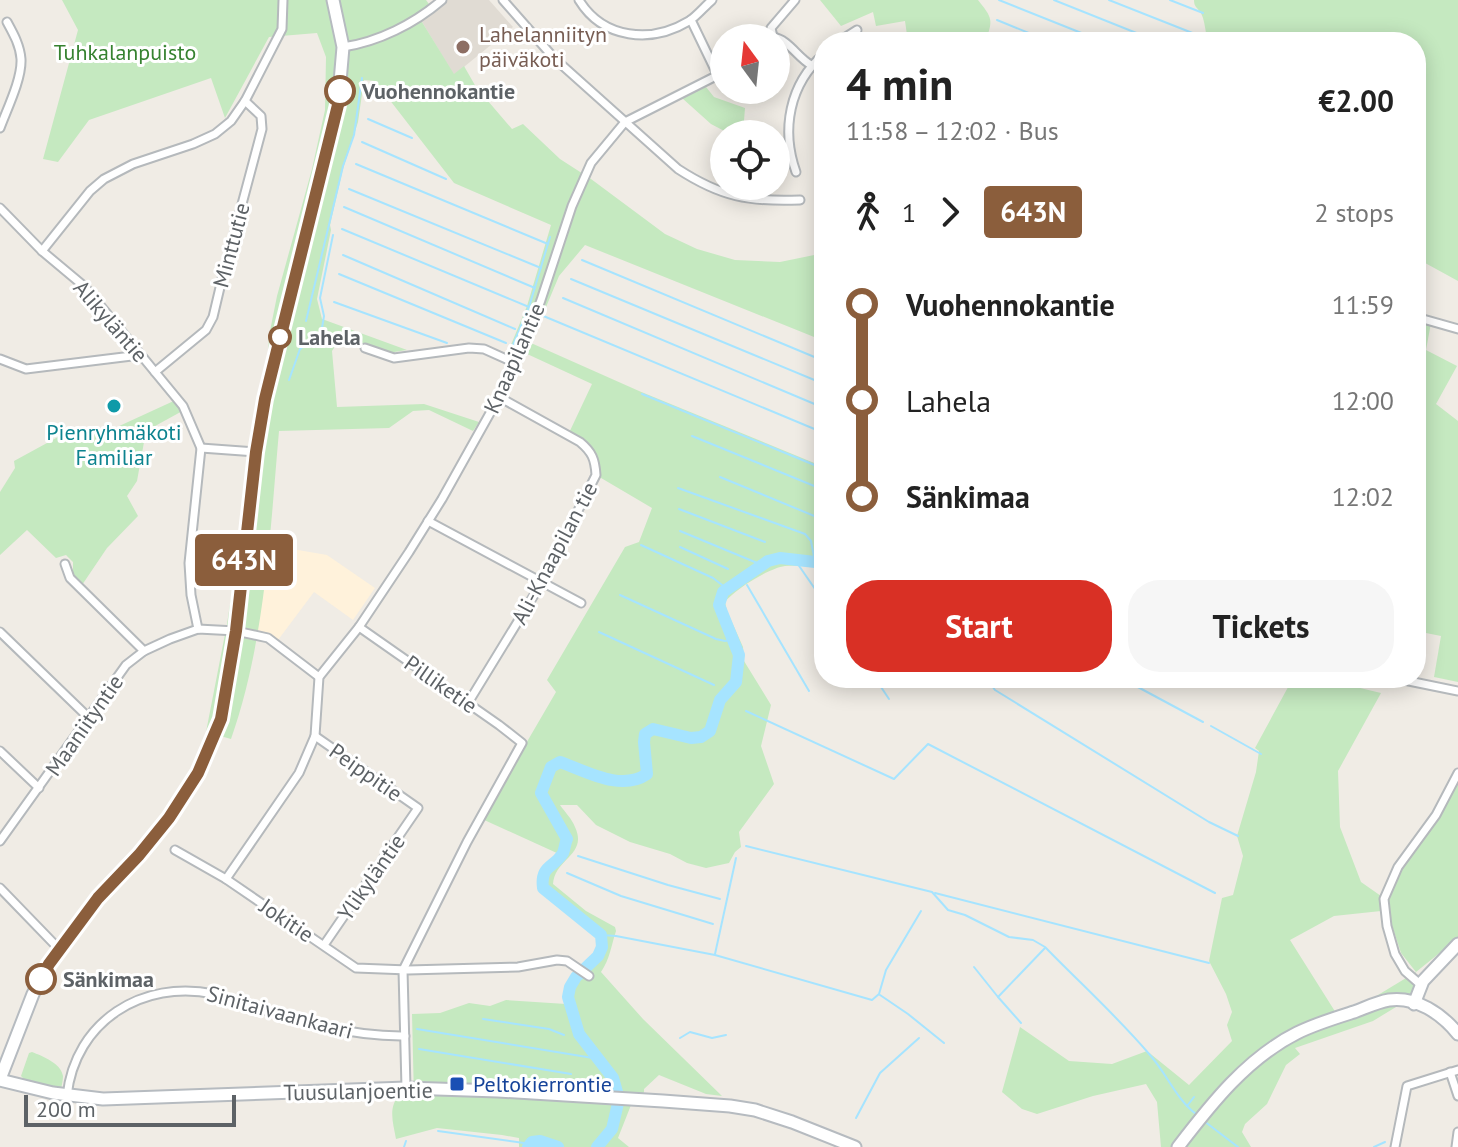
<!DOCTYPE html>
<meta charset="utf-8">
<style>
:root{--surface:#fff;--page:#f6f6f6;--text:#222;--muted:#767676;--accent:#d93025}
body{margin:0;font-family:"PT Sans",sans-serif;background:var(--page);color:var(--text);height:100vh;display:flex;flex-direction:column;font-size:30px;white-space:nowrap}
*{box-sizing:border-box;margin:0}
p{font-size:26px;color:var(--muted)}
.icon{flex:none;width:44px;height:44px;fill:none;stroke:currentColor;stroke-width:2;stroke-linecap:round;stroke-linejoin:round}
.map{position:relative;flex:1;overflow:hidden}
.details{position:absolute;left:814px;top:32px;width:612px;height:656px;display:flex;flex-direction:column;background:var(--surface);border-radius:32px;box-shadow:0 4px 20px #0003}
.details>*{flex:none}
.badge{padding:0 16px;border-radius:6px;font-size:28px;line-height:52px}
.needle{width:52px;rotate:345deg}
.buttons{position:absolute;left:710px;top:24px;display:grid;gap:16px}
.buttons a{display:grid;place-items:center;width:80px;height:80px;border-radius:50%;background:var(--surface);box-shadow:0 4px 20px #0003;font-size:40px}
.scale{position:absolute;left:24px;bottom:20px;width:212px;box-sizing:border-box;padding-left:8px;border:4px solid #5d6266;border-top:0;font-size:22px;line-height:28px;white-space:nowrap;color:#5d6266;-webkit-text-stroke:6px #fff;paint-order:stroke}
.map>.badge{position:absolute;translate:-50% -50%;box-shadow:0 0 0 4px #fff}
.legs{display:flex;align-items:center;gap:12px;height:88px;padding:0 32px;font-size:26px}
.legs p{margin-inline-start:auto}
.summary{display:flex;align-items:center;justify-content:space-between;height:136px;padding:0 32px}
h1{font-size:44px;font-weight:600;line-height:60px}
.cta{display:flex;gap:16px;margin-top:auto;padding:16px 32px}
.cta a{flex:1;height:92px;border-radius:32px;background:var(--accent);color:#fff;font-size:32px;font-weight:600;line-height:92px;text-align:center}
.cta a+a{background:var(--page);color:var(--text)}
ul{padding:0 32px;list-style:none}
li{display:flex;align-items:center;gap:28px;height:96px;font-size:30px}
li i{display:grid;place-items:center;width:12px;height:100%;margin:0 10px;background:currentColor}
li i::after{content:'';width:20px;height:20px;margin:-10px;border:6px solid;border-radius:50%;background:var(--surface)}
li p{margin-inline-start:auto}
li:first-child i{background:linear-gradient(#0000 50%,currentColor 0)}
li:last-child i{background:linear-gradient(currentColor 50%,#0000 0)}
.map>svg:first-child{display:block}
</style>
<div class="map">
<svg width="1458" height="1147" viewBox="0 0 1458 1147">
<rect width="100%" height="100%" fill="#f0ece5"/>
<polygon fill="#fff2db" points="269,545 327,555 375,588 353,620 314,592 278,640 257,630"/>
<polygon fill="#e0dbd3" points="448,0 489,0 513,27 454,75 422,22 422,19"/>
<g fill="#c5e9c0">
<path d="M 62,0 L 426,0 L 434,11 L 423,19 L 422,22 L 454,74 L 464,66 L 476,87 L 512,129 L 523,124 L 560,159 L 591,179 L 665,234 L 697,249 L 735,260 L 780,262 L 824,253 L 824,341 L 585,245 L 559,276 L 531,343 L 639,391 L 824,467 L 824,568 C 811,567 798,565 785,566 C 769,568 734,590 725,602 L 727,611 L 743,647 L 744,661 L 771,705 L 761,746 L 774,784 L 739,832 L 741,847 L 735,852 L 729,863 L 706,868 L 687,863 L 670,854 L 630,842 L 596,825 L 577,805 L 560,805 C 565,812 572,819 575,827 C 588,855 555,858 553,884 L 586,911 L 615,927 L 616,931 C 611,946 610,959 601,972 L 643,1019 L 722,1096 L 706,1094 L 659,1075 L 644,1089 L 644,1092 L 640,1098 L 633,1100 L 618,1138 L 629,1147 L 519,1147 L 519,1138 L 502,1135 L 437,1128 L 396,1139 C 393,1123 388,1108 399,1095 L 414,1099 L 412,1014 L 440,1013 L 469,1003 L 490,1006 L 506,1000 L 566,1004 L 571,986 L 600,950 L 595,934 L 541,888 L 540,876 L 559,854 L 482,819 L 556,692 L 547,680 L 625,547 L 639,542 L 652,508 L 596,475 L 595,460 L 568,435 L 592,384 L 525,353 L 521,352 L 518,357 L 508,352 L 527,306 L 551,225 L 454,183 L 375,81 L 364,80 L 358,122 L 343,169 L 330,225 L 331,230 L 317,299 L 322,319 L 407,350 L 388,353 L 340,339 L 332,351 L 337,407 L 424,404 L 479,422 L 473,431 L 429,410 L 413,411 L 389,428 L 279,431 C 270,533 265,643 231,739 L 206,732 L 227,624 L 268,358 L 269,336 L 277,296 L 312,169 L 325,110 L 326,57 L 317,33 L 269,37 L 225,118 L 211,78 L 89,120 L 58,162 L 43,159 L 78,30 Z"/>
<path d="M 820,0 L 978,0 C 992,18 994,19 985,42 L 908,42 L 905,21 L 876,26 L 873,12 L 841,26 Z"/>
<path d="M 1194,0 L 1458,0 L 1458,281 L 1416,258 L 1416,42 L 1206,42 L 1202,35 L 1206,33 C 1205,27 1204,19 1201,13 C 1197,7 1194,7 1194,0 Z"/>
<polygon points="706,87 714,97 745,108 743,134 730,134 711,124 682,98"/>
<polygon points="1416,322 1431,323 1426,350 1457,366 1436,404 1458,421 1458,682 1434,677 1441,636 1416,631"/>
<polygon points="178,399 186,409 146,431 137,481 127,496 138,516 107,548 82,585 73,578 73,562 66,555 56,558 27,530 0,555 0,492 15,468 14,461 58,437 104,433"/>
<polygon points="1293,678 1359,678 1356,687 1381,693 1338,771 1340,827 1361,882 1381,896 1381,911 1334,916 1290,940 1336,1013 1373,998 1416,972 1401,953 1388,913 1387,899 1395,878 1436,819 1458,779 1458,938 1416,972 1415,986 1419,993 1373,1021 1295,1048 1300,1054 1286,1065 1267,1104 1245,1124 1242,1132 1251,1147 1161,1147 1157,1102 1146,1084 1093,1096 1037,1114 1022,1109 1002,1092 1020,1027 1069,1061 1112,1064 1147,1051 1189,1085 1232,1041 1227,1025 1232,1012 1226,994 1209,961 1222,898 1233,895 1243,856 1237,836 1256,772 1259,751 1255,748"/>
<path d="M 32,1052 C 42,1056 61,1063 63,1076 C 63,1080 62,1084 61,1089 L 57,1090 L 25,1080 L 21,1076 L 29,1053 Z"/>
</g>
<g fill="none" stroke-linecap="round" stroke-linejoin="round">
<g stroke="#a6e4ff" stroke-width="2">
<polyline points="999,0 1104,42"/>
<polyline points="1054,0 1159,42"/>
<polyline points="1109,0 1195,34"/>
<polyline points="1170,0 1203,13"/>
<polyline points="997,20 1051,42"/>
<polyline points="368,119 412,138"/>
<polyline points="362,142 446,179"/>
<polyline points="356,164 548,244"/>
<polyline points="349,189 541,268"/>
<polyline points="344,207 535,288"/>
<polyline points="342,229 529,307"/>
<polyline points="343,255 515,329"/>
<polyline points="582,260 824,361"/>
<polyline points="339,274 506,343"/>
<polyline points="571,279 824,384"/>
<polyline points="563,298 824,408"/>
<polyline points="334,302 447,343"/>
<polyline points="541,315 824,433"/>
<polyline points="306,321 343,166 354,135 362,78"/>
<polyline points="322,328 324,316 320,298 333,235"/>
<polyline points="513,345 529,307 550,237"/>
<polyline points="289,380 300,349 315,339"/>
<polyline points="642,394 824,469"/>
<polyline points="692,436 824,490"/>
<polyline points="720,477 824,520"/>
<polyline points="678,488 805,534 811,541 815,562"/>
<polyline points="679,509 765,542"/>
<polyline points="680,531 762,565"/>
<polyline points="641,545 713,578 726,588"/>
<polyline points="680,547 728,569"/>
<polyline points="795,560 824,602"/>
<polyline points="747,585 809,691"/>
<polyline points="620,595 716,639 725,641 734,639"/>
<polyline points="599,632 714,685"/>
<polyline points="875,678 889,699"/>
<polyline points="986,678 995,690 1209,822 1238,836"/>
<polyline points="1121,678 1203,722"/>
<polyline points="746,711 894,779 928,744 1215,893"/>
<polyline points="1211,726 1261,754"/>
<path d="M 746,846 L 932,892 L 948,910 L 965,915 L 1009,937 L 1033,940 L 1045,947 C 1080,983 1118,1017 1150,1055 C 1167,1074 1176,1099 1196,1114"/>
<polyline points="578,856 668,885 720,899"/>
<polyline points="567,873 621,896 713,924"/>
<polyline points="935,893 1209,963"/>
<polyline points="601,935 616,936 715,955 872,1000 879,994 886,970 921,911"/>
<polyline points="715,954 736,858"/>
<polyline points="974,967 998,997"/>
<polyline points="880,995 908,1014 944,1043"/>
<polyline points="483,1019 549,1029 564,1035"/>
<polyline points="1021,1023 998,997 1045,948"/>
<polyline points="417,1029 599,1059"/>
<polyline points="680,1038 690,1032 712,1038 726,1035"/>
<polyline points="419,1049 571,1074"/>
<polyline points="1187,1106 1194,1097"/>
<polyline points="856,1118 880,1073 919,1038"/>
<polyline points="1204,1121 1238,1147"/>
<polyline points="438,1131 531,1144"/>
<polyline points="404,1147 406,1141"/>
<polyline points="1374,1147 1385,1142"/>
</g>
<g stroke="#a6e4ff" stroke-width="12">
<polyline points="528,1147 532,1142 540,1141 558,1147"/>
<path d="M 597,1147 L 612,1129 L 619,1099 L 613,1078 L 579,1034 L 568,997 L 570,987 L 576,977 L 598,956 L 602,947 L 601,935 L 543,888 C 540,865 554,868 563,853 C 565,848 565,843 567,839 L 541,793 L 551,767 L 560,762 C 586,771 621,792 647,774 L 644,742 L 645,734 L 653,729 L 691,738 L 701,737 L 710,731 L 720,700 L 736,682 L 739,655 L 719,605 L 723,592 L 768,561 L 780,558 L 824,563"/>
</g>
<defs>
<g id="street">
<path d="M 503,0 L 554,58 L 678,169 C 721,197 749,202 800,200"/>
<path d="M 579,0 C 603,39 651,44 689,21 C 697,16 704,7 712,0"/>
<polyline points="691,20 718,76"/>
<path d="M 773,37 C 789,40 797,57 811,65"/>
<polyline points="773,37 771,28 795,0"/>
<polyline points="838,42 857,30"/>
<path d="M 343,47 C 378,42 414,24 442,0"/>
<path d="M 0,128 C 7,109 22,79 21,59 C 20,45 13,33 7,22"/>
<path d="M 796,172 C 781,130 789,84 824,54"/>
<polyline points="0,208 42,251 85,287 183,406 201,448 189,563 191,595 198,629"/>
<polyline points="42,251 90,191 104,179 133,164 193,144 215,134 231,121 245,101 282,29 283,0"/>
<polyline points="1416,317 1458,329"/>
<polyline points="365,348 394,358 469,348 484,349 515,363"/>
<polyline points="0,359 26,369 140,355"/>
<polyline points="155,372 206,330 213,317 222,279 262,129 261,116 245,101"/>
<polyline points="201,448 256,452"/>
<polyline points="428,521 581,603"/>
<polyline points="65,564 70,578 144,651"/>
<polyline points="359,627 499,725 522,743 467,842 403,970 406,1088"/>
<polyline points="0,632 89,718"/>
<polyline points="1394,678 1458,691"/>
<path d="M 468,703 L 542,582 L 596,475 C 595,459 592,452 580,442 L 499,397"/>
<polyline points="315,736 418,808 324,945"/>
<polyline points="0,751 39,788"/>
<polyline points="0,841 126,665 144,651 170,639 198,629 236,631 268,638 319,677"/>
<polyline points="175,850 226,879 356,968 408,970 518,967 557,960 567,961 589,976"/>
<polyline points="226,879 299,773 315,736 319,677 359,627 409,552 442,499 499,397 523,348 541,300 572,206 591,163 625,122 724,72"/>
<polyline points="0,888 60,950"/>
<polyline points="1421,985 1405,971 1395,954 1387,926 1384,899 1398,867 1436,815 1458,773"/>
<polyline points="1450,1072 1458,1096"/>
<path d="M 67,1096 C 75,1021 143,979 214,994 C 276,1013 338,1037 405,1036"/>
<polyline points="1395,1147 1407,1086 1458,1070"/>
<polyline points="1456,1147 1458,1132"/>
</g>
<g id="secondary">
<polyline points="1414,1004 1423,981 1458,944"/>
<polyline points="0,1079 33,994 49,964 98,898 139,855 169,818 198,773 221,719 236,631 256,452 265,399 338,105 343,47 333,0"/>
<polyline points="0,1080 53,1093 103,1099 406,1088 498,1091 663,1101 730,1106 755,1110 792,1122 855,1147"/>
<path d="M 1178,1147 C 1211,1104 1247,1058 1297,1033 C 1315,1024 1335,1018 1354,1012 C 1365,1008 1377,1002 1389,1000 C 1416,996 1442,1014 1458,1034"/>
</g>
</defs>
<use href="#street" stroke="#b5b9bc" stroke-width="11"/>
<use href="#secondary" stroke="#b6bbc0" stroke-width="15"/>
<use href="#street" stroke="#fff" stroke-width="7"/>
<use href="#secondary" stroke="#fff" stroke-width="11"/>
</g>
<g fill="none" stroke-linecap="round" stroke-linejoin="round">
<defs>
<polyline id="line-1" points="41,979 49,964 98,898 139,855 169,818 198,773 221,719 236,631 256,452 265,399 338,105 340,91"/>
</defs>
<use href="#line-1" stroke="#fff" stroke-width="18"/>
<use href="#line-1" stroke="#8b5e3c" stroke-width="12"/>
</g>
<circle fill="#8d6e63" stroke="#fff" stroke-width="3" cx="463" cy="47" r="8"/>
<g fill="#fff" stroke="#8b5e3c" stroke-width="4">
<circle cx="340" cy="91" r="14"/>
<circle cx="280" cy="337" r="10"/>
<circle cx="41" cy="979" r="14"/>
</g>
<circle fill="#0f9aa8" stroke="#fff" stroke-width="3" cx="114" cy="406" r="8"/>
<rect fill="#1a4fb4" stroke="#fff" stroke-width="3" x="449" y="1076" width="16" height="16" rx="4"/>
<g text-anchor="middle" dominant-baseline="central" stroke-width="6" stroke-linejoin="round" paint-order="stroke">
<g font-size="22" fill="#785e54" stroke="#fff" text-anchor="start">
<text x="479" y="34">Lahelanniityn<tspan x="479" dy="25">päiväkoti</tspan></text>
</g>
<g font-size="22" fill="#368230" stroke="#fff">
<text x="125" y="52">Tuhkalanpuisto</text>
</g>
<g font-size="22" font-weight="bold" fill="#5d6266" stroke="#fff" text-anchor="start">
<text x="362" y="91">Vuohennokantie</text>
<text x="298" y="337">Lahela</text>
<text x="63" y="979">Sänkimaa</text>
</g>
<g font-size="22" fill="#5d6266" stroke="#fff">
<text transform="translate(231 245) rotate(-75)">Minttutie</text>
<text transform="translate(111 321) rotate(49)">Alikyläntie</text>
<text transform="translate(514 358) rotate(-66)">Knaapilantie</text>
<text transform="translate(554 553) rotate(-62)">Ali-Knaapilan tie</text>
<text transform="translate(441 684) rotate(35)">Pilliketie</text>
<text transform="translate(84 725) rotate(-55)">Maaniityntie</text>
<text transform="translate(366 772) rotate(35)">Peippitie</text>
<text transform="translate(371 877) rotate(-55)">Ylikyläntie</text>
<text transform="translate(287 920) rotate(34)">Jokitie</text>
<text transform="translate(280 1012) rotate(15)">Sinitaivaankaari</text>
<text transform="translate(358 1091) rotate(-1)">Tuusulanjoentie</text>
</g>
<g font-size="22" fill="#0d838f" stroke="#fff">
<text x="114" y="432">Pienryhmäkoti<tspan x="114" dy="25">Familiar</tspan></text>
</g>
<g font-size="22" fill="#164399" stroke="#fff" text-anchor="start">
<text x="473" y="1084">Peltokierrontie</text>
</g>
</g>
</svg>
<div class="buttons">
<a><svg class="needle" viewBox="-14 -14 28 28"><path d="M0-13l5 13h-10z" fill="#e53935"/><path d="M0 13l5-13h-10z" fill="#767676"/></svg></a>
<a><svg class="icon" aria-label="locate" viewBox="0 0 24 24"><circle cx="12" cy="12" r="6"/><path d="M12 2v4M12 18v4M2 12h4M18 12h4"/></svg></a>
</div>
<div class="scale">200 m</div>
<b class="badge" style="left:244px;top:560px;background:#8b5e3c;color:#fff">643N</b>
<section class="details">
<div class="summary"><div><h1>4 min</h1><p>11:58 – 12:02 · Bus</p></div><b>€2.00</b></div>
<div class="legs"><svg class="icon" aria-label="walk" viewBox="0 0 24 24"><circle cx="13" cy="4" r="2"/><path d="M13 8l-2 6 4 7M11 14l-3 7M7 12l3-4h3l4 4"/></svg>1<svg class="icon" aria-label="forward" viewBox="0 0 24 24"><path d="M9 5l7 7-7 7"/></svg><b class="badge" style="background:#8b5e3c;color:#fff">643N</b><p>2 stops</p></div>
<ul>
<li><i style="color:#8b5e3c"></i><b>Vuohennokantie</b><p>11:59</p></li>
<li><i style="color:#8b5e3c"></i><span>Lahela</span><p>12:00</p></li>
<li><i style="color:#8b5e3c"></i><b>Sänkimaa</b><p>12:02</p></li>
</ul>
<div class="cta"><a>Start</a><a>Tickets</a></div>
</section>
</div>
